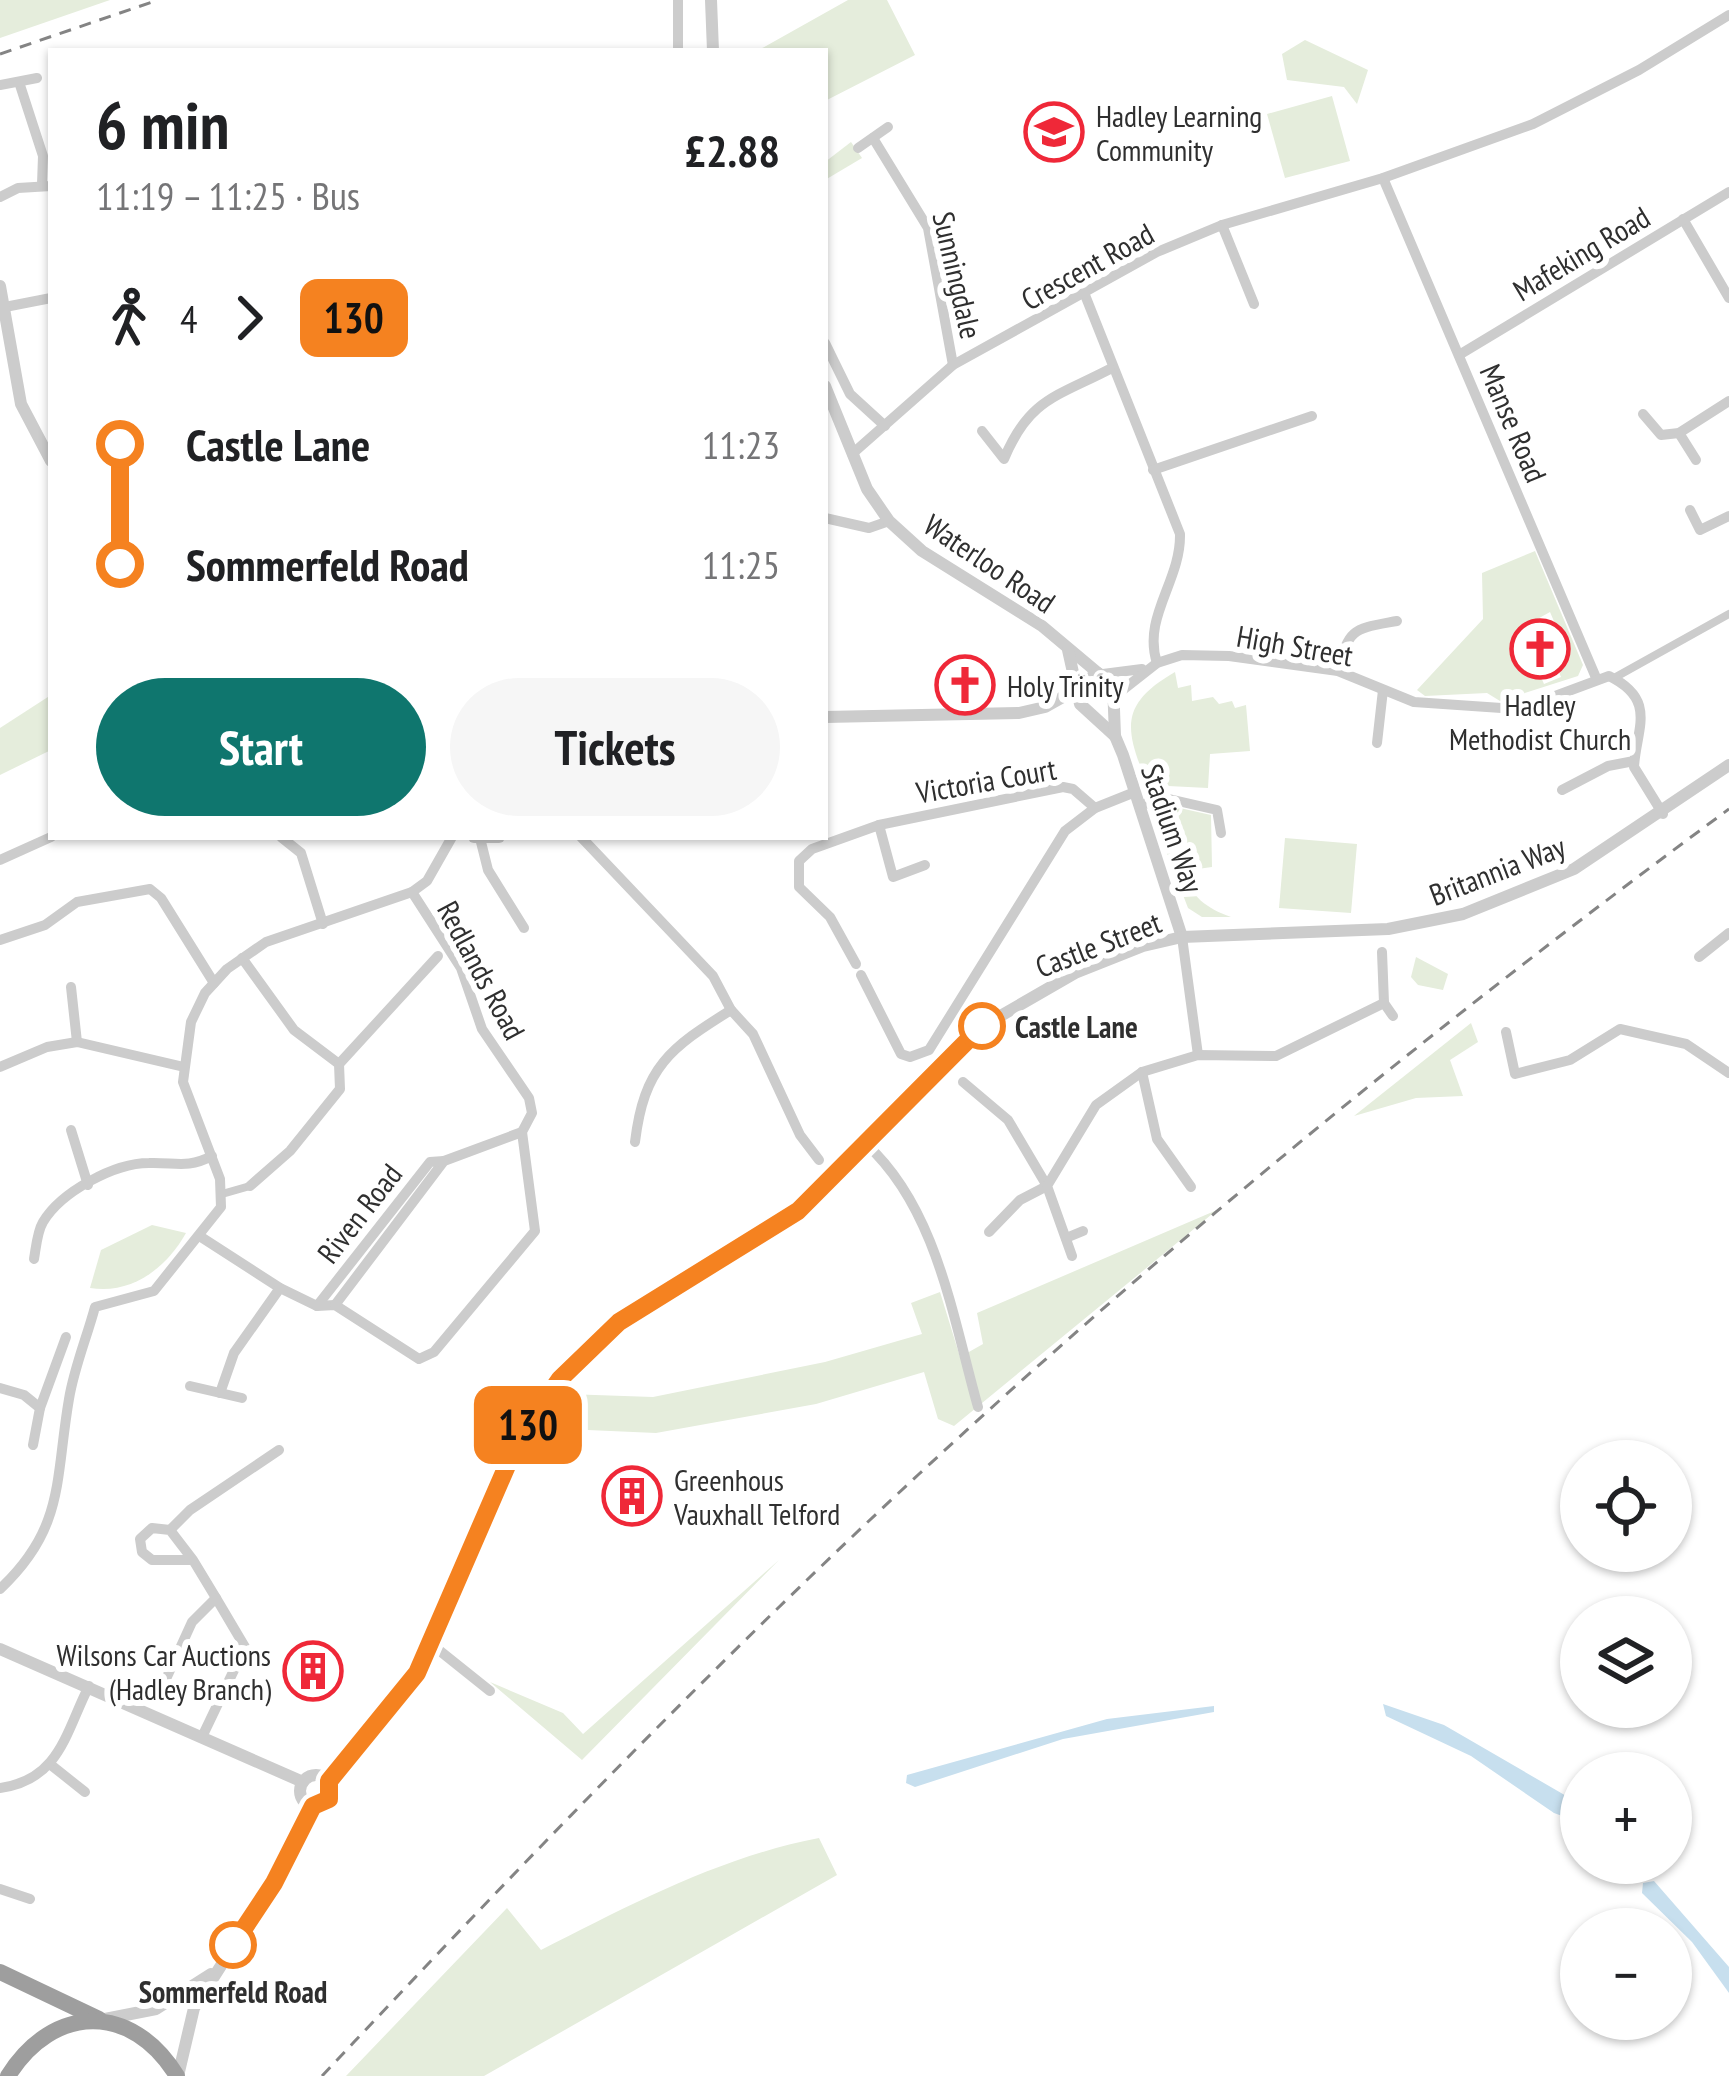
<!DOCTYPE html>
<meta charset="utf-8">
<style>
:root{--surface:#fff;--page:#f6f6f6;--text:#202124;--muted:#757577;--accent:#0f766e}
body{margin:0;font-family:"PT Sans Narrow",sans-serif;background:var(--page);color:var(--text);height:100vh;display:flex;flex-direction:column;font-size:45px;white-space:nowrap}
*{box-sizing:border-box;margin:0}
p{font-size:39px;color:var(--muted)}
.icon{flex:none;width:66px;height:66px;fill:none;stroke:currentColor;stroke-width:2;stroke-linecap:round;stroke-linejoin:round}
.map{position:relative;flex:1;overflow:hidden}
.sheet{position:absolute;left:48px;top:48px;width:780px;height:792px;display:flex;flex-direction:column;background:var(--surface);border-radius:0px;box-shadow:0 3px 9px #0004}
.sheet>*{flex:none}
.badge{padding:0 24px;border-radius:18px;font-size:42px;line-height:78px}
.controls{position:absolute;left:1560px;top:1440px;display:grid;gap:24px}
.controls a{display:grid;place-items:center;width:132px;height:132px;border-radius:50%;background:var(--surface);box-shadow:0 3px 9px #0004;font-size:60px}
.map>.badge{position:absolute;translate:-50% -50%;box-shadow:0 0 0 6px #fff}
.legs{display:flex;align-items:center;gap:18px;height:132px;padding:0 48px;font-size:39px}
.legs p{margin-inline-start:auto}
.overview{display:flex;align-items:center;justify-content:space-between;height:204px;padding:0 48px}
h1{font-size:66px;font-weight:800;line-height:90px}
.primary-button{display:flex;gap:24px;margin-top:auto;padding:24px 48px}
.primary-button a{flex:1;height:138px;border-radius:72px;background:var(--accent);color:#fff;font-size:48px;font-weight:800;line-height:138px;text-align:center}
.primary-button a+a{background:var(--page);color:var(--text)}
ul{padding:0 48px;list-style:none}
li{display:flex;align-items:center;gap:42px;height:120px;font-size:45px}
li i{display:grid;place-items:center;width:18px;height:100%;margin:0 15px;background:currentColor}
li i::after{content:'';width:30px;height:30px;margin:-15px;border:9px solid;border-radius:50%;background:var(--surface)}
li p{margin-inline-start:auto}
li:first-child i{background:linear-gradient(#0000 50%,currentColor 0)}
li:last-child i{background:linear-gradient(currentColor 50%,#0000 0)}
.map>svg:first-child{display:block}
</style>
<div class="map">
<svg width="1729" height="2076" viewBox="0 0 1729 2076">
<rect width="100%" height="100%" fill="#fff"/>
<g fill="#e5eddc" fill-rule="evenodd">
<polygon points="0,0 110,0 0,38"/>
<polygon points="848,0 887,0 915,55 825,101 825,51 757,51"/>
<polygon points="1305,40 1368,70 1357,104 1344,87 1287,80 1282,54"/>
<polygon points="1332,96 1350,161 1285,178 1267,114"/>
<polygon points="851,142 862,158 825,180 825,162"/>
<path d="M 1535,551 L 1583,665 L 1578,676 L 1500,701 L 1487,693 L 1425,696 L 1417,690 L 1483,619 L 1482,573 ZM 1550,612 L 1562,640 L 1556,643 L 1561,655 L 1553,658 L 1561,677 L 1544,684 L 1536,666 L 1528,668 L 1514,632 Z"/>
<path d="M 1175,672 L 1178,688 L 1191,685 L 1192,701 L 1213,697 L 1219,704 L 1232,701 L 1235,708 L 1246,705 L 1250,751 L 1210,754 L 1208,788 L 1148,785 C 1125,730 1118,705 1175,672 Z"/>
<polygon points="51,695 51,750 0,775 0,728"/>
<path d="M 1162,804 L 1211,815 L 1212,867 L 1183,871 C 1191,897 1206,908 1231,917 L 1202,917 L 1188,908 L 1153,817 Z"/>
<polygon points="1285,838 1357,844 1351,913 1279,908"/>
<polygon points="1416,957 1448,974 1443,990 1418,985 1411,977"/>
<polygon points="1471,1023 1478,1042 1450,1060 1463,1096 1416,1098 1354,1116"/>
<polygon points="1217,1210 954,1426 938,1419 924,1372 816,1404 656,1433 542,1428 566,1394 653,1397 825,1362 922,1334 911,1303 940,1292 960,1357 983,1344 977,1313"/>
<path d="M 152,1225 L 186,1233 C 167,1267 132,1295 90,1288 L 101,1250 Z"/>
<polygon points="779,1560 582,1760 490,1682 563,1713 583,1734"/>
<path d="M 819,1838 L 837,1875 L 484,2076 L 346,2076 L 507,1908 L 541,1950 C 630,1905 720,1857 819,1838 Z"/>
</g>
<g fill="#c7dfee">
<polygon points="1383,1704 1444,1725 1568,1797 1574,1809 1565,1817 1554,1813 1471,1756 1386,1716"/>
<polygon points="1214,1706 1214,1712 1063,1739 915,1787 906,1783 907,1775 1107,1719"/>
<polygon points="1654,1881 1729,1967 1729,1993 1692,1942 1642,1893 1643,1883"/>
</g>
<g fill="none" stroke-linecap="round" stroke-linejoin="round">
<g stroke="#ccc" stroke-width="8">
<polyline points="1614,678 1729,614"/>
<polyline points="222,1194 250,1186"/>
</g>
<g stroke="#ccc" stroke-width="10">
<polyline points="678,0 678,51"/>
<polyline points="19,82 43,156 42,184"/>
<polyline points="0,85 37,78"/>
<polyline points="873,138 928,228 953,365"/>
<polyline points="858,148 888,127"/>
<polyline points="1383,178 1597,680"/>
<polyline points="0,197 18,188 51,186"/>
<polyline points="1683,219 1729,298"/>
<polyline points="1222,225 1254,304"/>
<path d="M 1085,295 L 1180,534 C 1181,581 1142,617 1157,663"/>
<polyline points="5,307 51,298"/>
<polyline points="825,343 850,394 885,426"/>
<polyline points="1459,355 1729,192"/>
<polyline points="1643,414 1661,435 1679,433 1729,401"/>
<path d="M 982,431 L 1004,459 C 1029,399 1056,397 1110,369"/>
<polyline points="1679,433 1696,460"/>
<polyline points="852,454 953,365 1157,252 1222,225 1383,178 1533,124 1639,70 1729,15"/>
<polyline points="1153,470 1312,416"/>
<polyline points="1690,510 1700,530 1729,516"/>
<polyline points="825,518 869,528 889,521"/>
<path d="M 1338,671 C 1349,627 1354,629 1397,621"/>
<polyline points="1103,674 1142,669"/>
<path d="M 1115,696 L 1157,663 L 1182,655 L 1229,656 L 1338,671 L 1414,702 L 1516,709 L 1526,715 L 1539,702 L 1609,676 C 1658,700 1636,729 1634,767 L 1663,814"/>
<polyline points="1377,743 1383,690"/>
<polyline points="1562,790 1608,766 1634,761"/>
<polyline points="1139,805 1169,799 1217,810 1221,833"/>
<polyline points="879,825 1063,787 1073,789 1095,808"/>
<polyline points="281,837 301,853 323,924"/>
<polyline points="581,837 713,976 731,1010 753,1034 800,1135 819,1160"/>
<polyline points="480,838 488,870 524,928"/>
<polyline points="0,860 51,837"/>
<polyline points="1182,937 1198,1055"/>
<polyline points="0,940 45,925 77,902 150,889 161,898 214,983"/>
<polyline points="1382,952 1384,1003 1393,1016"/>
<polyline points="1699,957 1729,933"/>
<polyline points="242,958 294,1030 339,1064 340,1089 290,1151 250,1186"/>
<polyline points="856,964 830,917 799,887 799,861 812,849 879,825 893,877 925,865"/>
<polyline points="861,975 901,1054 910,1057 929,1050 1065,831 1095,808 1135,792"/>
<polyline points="71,987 77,1042"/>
<polyline points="1506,1032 1515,1074 1570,1060 1620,1029 1686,1044 1729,1073"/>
<polyline points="339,1064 438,956"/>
<polyline points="0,1067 47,1047 77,1042 184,1067"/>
<polyline points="1142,1072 1157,1139 1191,1187"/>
<polyline points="963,1082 1008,1120 1047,1186 1020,1200 989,1232"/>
<polyline points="71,1130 88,1185"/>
<path d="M 635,1142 C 644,1067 670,1048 731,1010"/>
<path d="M 866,1144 C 937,1208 953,1319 978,1407"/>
<polyline points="201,1237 280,1288 317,1306 335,1305 419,1359 434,1352 535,1231 522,1132 532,1113 529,1098 482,1029 461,968 412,892"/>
<polyline points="1066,1238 1083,1231"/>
<polyline points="1072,1256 1047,1186 1096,1105 1142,1072 1198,1055 1276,1056 1384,1003"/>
<path d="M 34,1259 C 36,1248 37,1232 43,1222 C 61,1192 114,1163 149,1163 C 175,1162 187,1169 212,1156"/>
<polyline points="335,1305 444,1161 522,1132"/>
<polyline points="317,1306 430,1162 444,1161"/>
<polyline points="190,1386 242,1398"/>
<polyline points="0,1388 24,1395 40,1408 33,1445"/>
<polyline points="220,1393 234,1353 280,1288"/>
<polyline points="40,1408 66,1337"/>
<polyline points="170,1530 190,1510 279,1450"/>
<polyline points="193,1560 170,1530 152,1528 140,1539 142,1552 152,1560 193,1560 216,1598"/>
<path d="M 0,1589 C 65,1528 55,1480 69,1399 C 74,1368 87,1337 95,1307 L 154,1291 L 221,1207 L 220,1179 L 183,1082 L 191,1022 L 205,993 L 227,969 L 266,942 L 412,892 L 427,881 L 452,837"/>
<polyline points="430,1643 490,1691"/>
<polyline points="166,1679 192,1622 216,1598 245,1647 202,1737"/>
<polyline points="51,1765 85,1792"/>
<path d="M 0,1788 C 60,1780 66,1731 89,1686"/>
<polyline points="0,1889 30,1899"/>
</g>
<g stroke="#ccc" stroke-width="12">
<polyline points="711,0 713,51"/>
<polyline points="0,286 21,404 51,461"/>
<polyline points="825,386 867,489 889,521 922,551 1042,626 1098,673"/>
<polyline points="1068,650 1080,704 1115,736 1123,755 1182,937"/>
<polyline points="1078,686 1098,673 1113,683 1115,736"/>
<polyline points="825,717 1019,713 1045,707 1077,689"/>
<polyline points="474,837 499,837"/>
<polyline points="0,1649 303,1782"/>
<circle cx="316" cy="1791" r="16"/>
<polyline points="329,1781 417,1673 519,1438 561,1379 619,1322 798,1211 983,1026 1075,973 1143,946 1182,937 1388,929 1463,914 1574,869 1729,765"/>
<polyline points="105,2019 156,2009 211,1974"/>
<polyline points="178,2076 194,2008 270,1889 313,1806"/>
</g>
<g stroke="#9e9e9e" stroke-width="16">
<polyline points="0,1972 99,2019"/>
<path d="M 8,2076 C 53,2004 132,2002 177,2076"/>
</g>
<g stroke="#848484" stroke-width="3" stroke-dasharray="12 9" stroke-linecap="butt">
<polyline points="0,54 158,0"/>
<path d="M 322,2076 C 516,1870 712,1666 919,1474 C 1175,1237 1449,1015 1729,809"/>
</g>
</g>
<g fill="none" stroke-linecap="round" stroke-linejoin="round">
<defs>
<polyline id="line-1" points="233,1945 274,1883 313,1806 329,1799 329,1781 417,1673 519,1438 560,1379 619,1322 798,1211 982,1026"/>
</defs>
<use href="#line-1" stroke="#fff" stroke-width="27"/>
<use href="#line-1" stroke="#f58220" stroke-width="18"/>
</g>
<defs>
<symbol id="school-ring" viewBox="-11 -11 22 22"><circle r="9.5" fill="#fff" stroke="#ef2838" stroke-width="1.5"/><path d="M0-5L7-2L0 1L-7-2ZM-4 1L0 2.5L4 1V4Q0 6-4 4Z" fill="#ef2838"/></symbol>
<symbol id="church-ring" viewBox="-11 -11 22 22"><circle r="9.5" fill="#fff" stroke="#ef2838" stroke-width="1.5"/><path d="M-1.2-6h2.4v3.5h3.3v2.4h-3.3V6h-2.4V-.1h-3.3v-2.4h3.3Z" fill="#ef2838"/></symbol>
<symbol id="building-ring" viewBox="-11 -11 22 22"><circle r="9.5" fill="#fff" stroke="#ef2838" stroke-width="1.5"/><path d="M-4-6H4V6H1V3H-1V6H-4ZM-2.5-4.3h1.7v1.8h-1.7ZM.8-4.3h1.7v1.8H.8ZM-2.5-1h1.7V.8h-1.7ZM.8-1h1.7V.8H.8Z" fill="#ef2838"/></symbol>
</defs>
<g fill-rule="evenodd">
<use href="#school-ring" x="1021" y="99" width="66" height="66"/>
<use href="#church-ring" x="1507" y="616" width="66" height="66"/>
<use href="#church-ring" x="932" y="652" width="66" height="66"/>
<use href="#building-ring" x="599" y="1463" width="66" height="66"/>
<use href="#building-ring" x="280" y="1638" width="66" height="66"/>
</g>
<g fill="#fff" stroke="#f58220" stroke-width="6">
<circle cx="982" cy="1026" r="21"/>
<circle cx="233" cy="1945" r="21"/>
</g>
<g text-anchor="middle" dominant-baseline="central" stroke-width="12" stroke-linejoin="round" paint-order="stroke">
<g font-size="30" fill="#2f2f2f" stroke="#fff" text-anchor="start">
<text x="1096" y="115">Hadley Learning<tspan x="1096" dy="34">Community</tspan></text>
<text x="1007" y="685">Holy Trinity</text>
<text x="1540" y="704" text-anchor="middle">Hadley<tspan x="1540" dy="34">Methodist Church</tspan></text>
<text x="674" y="1479">Greenhous<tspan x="674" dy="34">Vauxhall Telford</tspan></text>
<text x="271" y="1654" text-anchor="end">Wilsons Car Auctions<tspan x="271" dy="34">(Hadley Branch)</tspan></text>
</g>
<g font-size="30" fill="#2f2f2f" stroke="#fff">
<text transform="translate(1581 253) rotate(-31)">Mafeking Road</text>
<text transform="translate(1087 266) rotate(-29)">Crescent Road</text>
<text transform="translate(958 275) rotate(77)">Sunningdale</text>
<text transform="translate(1514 423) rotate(67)">Manse Road</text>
<text transform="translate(990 563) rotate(34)">Waterloo Road</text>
<text transform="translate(1295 645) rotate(10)">High Street</text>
<text transform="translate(986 780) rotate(-10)">Victoria Court</text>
<text transform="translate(1173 828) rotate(71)">Stadium Way</text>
<text transform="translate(1497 870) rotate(-21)">Britannia Way</text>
<text transform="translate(1098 944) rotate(-21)">Castle Street</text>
<text transform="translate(482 970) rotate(62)">Redlands Road</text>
<text transform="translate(359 1213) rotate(-52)">Riven Road</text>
</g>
<g font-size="30" font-weight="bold" fill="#2f2f2f" stroke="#fff" text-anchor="start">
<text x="1015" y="1026">Castle Lane</text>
<text x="233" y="1991" text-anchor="middle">Sommerfeld Road</text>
</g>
</g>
</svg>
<div class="controls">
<a><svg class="icon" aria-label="locate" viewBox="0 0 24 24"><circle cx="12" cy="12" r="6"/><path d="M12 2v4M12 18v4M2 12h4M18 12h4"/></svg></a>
<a><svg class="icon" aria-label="layers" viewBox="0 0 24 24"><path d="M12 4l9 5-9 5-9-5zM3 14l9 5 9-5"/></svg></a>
<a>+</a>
<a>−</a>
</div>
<b class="badge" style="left:528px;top:1425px;background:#f58220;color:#111">130</b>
<section class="sheet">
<div class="overview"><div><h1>6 min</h1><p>11:19 – 11:25 · Bus</p></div><b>£2.88</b></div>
<div class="legs"><svg class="icon" aria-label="walk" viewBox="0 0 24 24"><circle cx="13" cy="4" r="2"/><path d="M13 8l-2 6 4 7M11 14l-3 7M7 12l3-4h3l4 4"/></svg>4<svg class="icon" aria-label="forward" viewBox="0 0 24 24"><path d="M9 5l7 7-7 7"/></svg><b class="badge" style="background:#f58220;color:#111">130</b></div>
<ul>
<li><i style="color:#f58220"></i><b>Castle Lane</b><p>11:23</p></li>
<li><i style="color:#f58220"></i><b>Sommerfeld Road</b><p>11:25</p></li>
</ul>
<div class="primary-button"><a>Start</a><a>Tickets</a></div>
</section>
</div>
